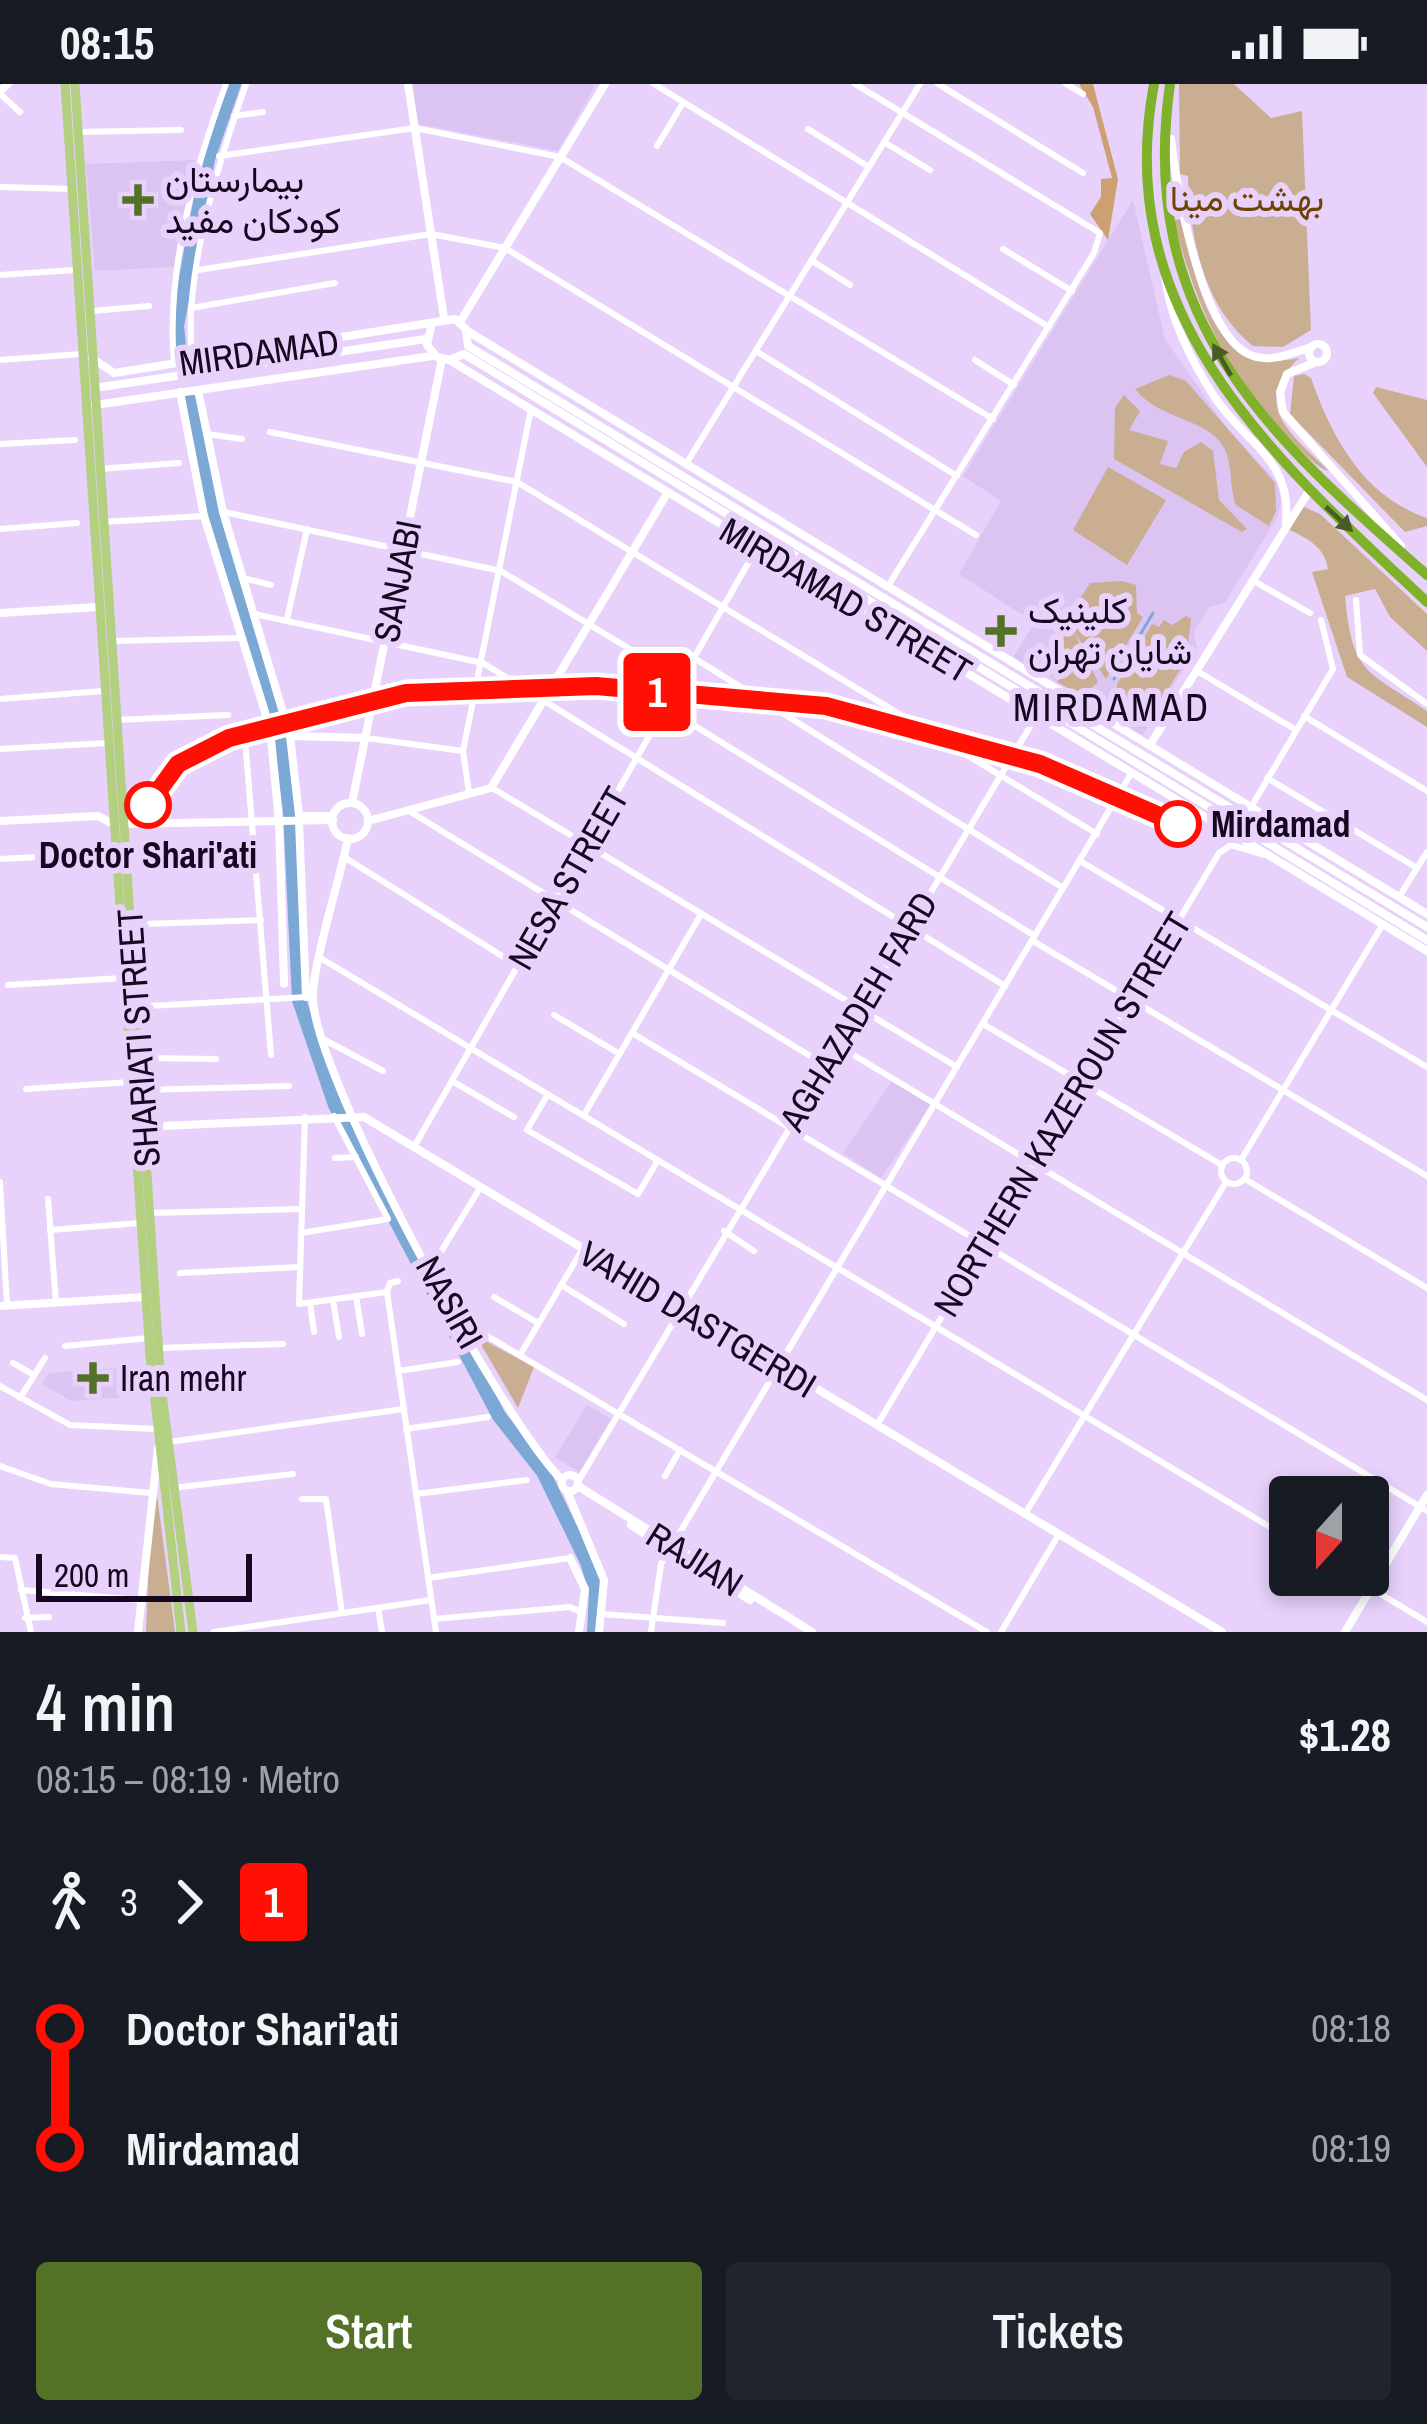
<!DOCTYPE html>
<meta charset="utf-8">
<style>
:root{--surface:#171b24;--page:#20242c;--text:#f1f3f6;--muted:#9ea1a6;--accent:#537127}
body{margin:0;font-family:"Archivo Narrow",Vazirmatn,sans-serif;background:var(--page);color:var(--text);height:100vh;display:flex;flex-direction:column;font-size:45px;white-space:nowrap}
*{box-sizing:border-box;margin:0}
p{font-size:39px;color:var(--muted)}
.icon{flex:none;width:66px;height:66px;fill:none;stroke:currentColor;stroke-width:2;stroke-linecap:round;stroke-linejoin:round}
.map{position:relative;height:1548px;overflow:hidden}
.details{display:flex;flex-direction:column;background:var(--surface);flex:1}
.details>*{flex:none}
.badge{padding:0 24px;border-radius:9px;font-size:42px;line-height:78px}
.needle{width:78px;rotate:201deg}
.tools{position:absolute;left:1269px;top:1392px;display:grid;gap:24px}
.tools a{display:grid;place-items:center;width:120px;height:120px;border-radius:12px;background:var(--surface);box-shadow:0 6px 18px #0003;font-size:60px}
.scale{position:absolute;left:36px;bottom:30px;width:216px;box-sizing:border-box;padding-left:12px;border:6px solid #160821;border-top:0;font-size:33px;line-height:42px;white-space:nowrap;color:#160821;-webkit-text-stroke:9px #e8d2fc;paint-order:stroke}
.map>.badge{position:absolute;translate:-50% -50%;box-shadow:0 0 0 6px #fff}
.legs{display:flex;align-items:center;gap:18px;height:132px;padding:0 36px;font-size:39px}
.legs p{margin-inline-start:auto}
.summary{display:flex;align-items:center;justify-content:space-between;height:204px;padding:0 36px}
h1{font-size:66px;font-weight:600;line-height:90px}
.action{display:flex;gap:24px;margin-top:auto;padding:24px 36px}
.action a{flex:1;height:138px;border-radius:12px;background:var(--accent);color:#fff;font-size:48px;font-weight:600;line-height:138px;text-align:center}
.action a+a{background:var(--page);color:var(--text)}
ul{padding:0 36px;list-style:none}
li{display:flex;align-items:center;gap:42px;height:120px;font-size:45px}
li i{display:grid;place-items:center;width:18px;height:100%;margin:0 15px;background:currentColor}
li i::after{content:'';width:30px;height:30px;margin:-15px;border:9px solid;border-radius:50%;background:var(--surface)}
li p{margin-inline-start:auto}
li:first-child i{background:linear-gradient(#0000 50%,currentColor 0)}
li:last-child i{background:linear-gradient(currentColor 50%,#0000 0)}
.status{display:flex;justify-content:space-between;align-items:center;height:84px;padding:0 60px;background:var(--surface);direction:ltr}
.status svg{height:33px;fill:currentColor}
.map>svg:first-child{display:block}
</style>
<div class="status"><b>08:15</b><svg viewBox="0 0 49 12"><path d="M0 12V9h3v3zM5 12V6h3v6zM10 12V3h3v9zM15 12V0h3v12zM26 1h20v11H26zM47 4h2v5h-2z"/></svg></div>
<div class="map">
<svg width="1427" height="1548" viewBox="0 0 1427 1548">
<rect width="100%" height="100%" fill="#e8d2fc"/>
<g fill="#dcc4f2">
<polygon points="412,0 596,0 558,67 418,40"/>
<polygon points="194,76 175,183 95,187 86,80"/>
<polygon points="1133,116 1165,255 1226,343 1277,398 1281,416 1278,432 1225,519 1209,523 1194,548 1197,564 1143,651 1114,634 1112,621 1092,609 1082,612 1013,573 1035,539 959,490 1001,417 963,392"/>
<polygon points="892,997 931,1020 881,1094 843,1069"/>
<polygon points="139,1282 142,1312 71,1317 42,1300 49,1289"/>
<polygon points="587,1321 611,1335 579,1388 555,1373"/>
</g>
<g fill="#c9ae92">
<path d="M 1179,0 L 1234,0 L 1271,34 L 1302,27 L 1311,246 L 1283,263 L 1253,262 C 1203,222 1190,154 1188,92 L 1180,90 Z"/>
<path d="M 1180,135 C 1199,202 1211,294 1299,274 C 1249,321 1292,351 1329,387 C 1317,384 1305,370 1294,359 C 1230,298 1195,221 1174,137 Z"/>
<path d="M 1304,290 L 1311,294 C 1332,354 1363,412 1427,434 L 1427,442 L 1405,448 L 1290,330 L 1294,292 Z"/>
<path d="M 1169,291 L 1186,297 L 1275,399 L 1276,427 L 1269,442 L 1236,421 C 1229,403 1233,380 1224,364 C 1209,334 1160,337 1135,305 Z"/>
<polygon points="1376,303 1427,316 1427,383 1373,309"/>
<polygon points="1124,311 1140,327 1129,346 1168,357 1160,380 1176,384 1184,368 1201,358 1213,367 1219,416 1247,445 1242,448 1114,375 1115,324"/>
<polygon points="1108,383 1166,416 1127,481 1073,446"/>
<path d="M 1304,423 L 1320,430 L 1427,530 L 1427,567 L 1390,533 L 1375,505 L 1345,512 C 1352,590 1366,586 1427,627 L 1427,643 L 1347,593 L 1312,488 L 1328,485 C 1325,463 1306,453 1287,445 Z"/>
<polygon points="1122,497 1136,501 1137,529 1143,533 1106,595 1074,548 1098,598 1082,612 1057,598 1062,592 1055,580 1059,556 1071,542 1067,536 1090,499"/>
<polygon points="1186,532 1191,535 1186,576 1144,644 1118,629 1117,600 1152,540 1159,543 1164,536 1172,541"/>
<polygon points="476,1252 534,1283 518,1324"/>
<polygon points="157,1411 175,1548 146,1548 150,1448"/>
</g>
<polygon fill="#cca071" points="1079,0 1093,0 1118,95 1108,156 1090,130 1101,113 1101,95 1112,94 1093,23"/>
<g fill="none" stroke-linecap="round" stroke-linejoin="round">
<polyline stroke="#7ba8d5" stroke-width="3" points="1114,595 1153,529"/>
<g stroke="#7ba8d5" stroke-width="14">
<polyline points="180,270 177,242 208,75 234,0"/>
<polyline points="190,316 214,427 280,646 290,728 299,916 335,1021 499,1332 543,1388 587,1478 596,1507 594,1548"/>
</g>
<g stroke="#fff" stroke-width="6">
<polyline points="654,0 1049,243"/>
<polyline points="855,0 1100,149 1094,169 888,502"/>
<polyline points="938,0 1083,89"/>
<polyline points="1066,0 1083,10"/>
<polyline points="0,10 20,28"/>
<polyline points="234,32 263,28"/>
<polyline points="808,45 869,83"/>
<polyline points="78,48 181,46"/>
<polyline points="884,58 930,86"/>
<polyline points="657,62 683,19"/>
<polyline points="219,72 415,44 560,73 993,335"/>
<polyline points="0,103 71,105"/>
<polyline points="213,106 247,101"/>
<polyline points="206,150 234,147"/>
<polyline points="1003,165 1072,207"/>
<polyline points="811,176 850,201"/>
<polyline points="198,186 431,150 505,164 976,451"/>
<polyline points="0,191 75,186"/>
<polyline points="191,224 335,199"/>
<polyline points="92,227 149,222"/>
<polyline points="756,267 957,392"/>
<polyline points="0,276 81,270"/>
<polyline points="975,276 1014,301"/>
<path d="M 193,277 C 181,196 219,77 246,0"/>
<path d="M 174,280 C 166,186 194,87 226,0"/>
<polyline points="270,348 517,398 1097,750"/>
<polyline points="207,350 242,355"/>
<polyline points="0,360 75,356"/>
<polyline points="686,380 920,0"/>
<polyline points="99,385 179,379"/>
<polyline points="224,428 501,487 681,596"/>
<polyline points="103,438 204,432"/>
<polyline points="0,445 77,439"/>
<polyline points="243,494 271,501"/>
<polyline points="1252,496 1310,529"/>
<polyline points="1356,516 1360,571 1427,620"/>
<polyline points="254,530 483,579 1005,902"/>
<polyline points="287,535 307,445"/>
<polyline points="112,557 241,554"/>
<polyline points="694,574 1063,804"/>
<polyline points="1197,587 1296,646"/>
<polyline points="0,615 103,607"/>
<polyline points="666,624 1035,852"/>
<polyline points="1304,632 1427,707"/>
<polyline points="116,636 228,631"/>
<polyline points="366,654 463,667"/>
<polyline points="245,655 271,971"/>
<polyline points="0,665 107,659"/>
<polyline points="1267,694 1417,784"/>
<polyline points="492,704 957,983"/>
<polyline points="469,709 463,667 531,325"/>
<polyline points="1251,723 1333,585 1321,536"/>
<polyline points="409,727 825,981"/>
<polyline points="299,731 333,731"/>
<polyline points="344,773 518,882"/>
<polyline points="0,775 114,769"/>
<polyline points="1080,777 1427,983"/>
<polyline points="186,785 258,783"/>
<polyline points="1399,813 1427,768"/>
<polyline points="143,840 261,836"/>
<polyline points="1033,857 1427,1092"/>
<polyline points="322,875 1290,1455"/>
<polyline points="8,901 122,894"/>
<polyline points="149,922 307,913"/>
<polyline points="554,931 620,970"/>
<polyline points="983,940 1222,1081"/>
<polyline points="632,949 1427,1427"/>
<polyline points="323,955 383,987"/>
<polyline points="837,961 1427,1316"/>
<polyline points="140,974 216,975"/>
<polyline points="452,997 514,1033"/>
<polyline points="26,1005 130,998"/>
<polyline points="142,1006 289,1002"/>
<polyline points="548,1010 527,1046 638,1110 658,1076"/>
<polyline points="584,1031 700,832"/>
<polyline points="305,1033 299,1220 387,1208"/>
<polyline points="414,1063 758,462"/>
<circle cx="1234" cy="1087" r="13"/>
<polyline points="335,1074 356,1073"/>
<polyline points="1241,1076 1383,840"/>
<polyline points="1245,1095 1427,1204"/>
<polyline points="0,1098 7,1221"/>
<polyline points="48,1115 56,1219"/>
<polyline points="149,1129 302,1125"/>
<polyline points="50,1146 140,1139"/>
<polyline points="724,1147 754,1167"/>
<polyline points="301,1149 388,1135 334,1032"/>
<polyline points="431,1184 480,1104"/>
<polyline points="180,1189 300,1183"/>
<polyline points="561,1201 624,1240"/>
<polyline points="387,1208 436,1548"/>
<polyline points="387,1208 390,1199 398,1197"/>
<polyline points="356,1212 362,1250"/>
<polyline points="494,1213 538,1239"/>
<polyline points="333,1216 339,1253"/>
<polyline points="310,1219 314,1248"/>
<polyline points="460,1236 987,1548"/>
<polyline points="65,1262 149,1254"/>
<polyline points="159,1264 283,1260"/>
<polyline points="520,1271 582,1166"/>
<polyline points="13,1279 34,1291"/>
<polyline points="398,1287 458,1278"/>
<polyline points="0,1302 70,1341 156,1345"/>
<polyline points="20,1314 45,1274"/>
<polyline points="877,1341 1219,769 1231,761 1265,771"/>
<polyline points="406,1345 488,1333"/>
<polyline points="169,1358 403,1325"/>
<polyline points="0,1382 51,1400 151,1409"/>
<polyline points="665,1392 680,1366"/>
<polyline points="579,1396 1037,631"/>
<polyline points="172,1404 293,1390"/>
<polyline points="416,1410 527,1396"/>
<polyline points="302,1415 326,1415 342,1529"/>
<polyline points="1025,1430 1226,1098"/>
<polyline points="0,1473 15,1474 31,1548"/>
<polyline points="1349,1491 1427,1538"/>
<polyline points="428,1494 570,1474"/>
<polyline points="21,1506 139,1516"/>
<polyline points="378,1524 382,1548"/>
<polyline points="602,1530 723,1539"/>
<polyline points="25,1534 49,1533"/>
<polyline points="434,1535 570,1523 583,1529"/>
<polyline points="214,1548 431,1516"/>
<polyline points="651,1548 661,1480 1132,688"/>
<polyline points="1001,1548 1059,1450"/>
</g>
<g stroke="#fff" stroke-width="8">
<polyline points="408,0 444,234"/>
<polyline points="0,7 8,0"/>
<path d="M 1171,55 C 1176,104 1201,246 1248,270 C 1269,280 1290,270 1311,263"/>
<path d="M 1165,189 C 1168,231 1192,278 1214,312 C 1246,361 1292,374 1286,439"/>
<polyline points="460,238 605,0"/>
<polyline points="431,243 427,261 437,273 450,276 464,270 1427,856"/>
<polyline points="469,248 1427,830"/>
<circle cx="1318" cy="269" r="9"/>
<polyline points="92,274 114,289 455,235 466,245 468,262 1427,843"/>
<polyline points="451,277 1427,867"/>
<polyline points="1316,278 1287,290 1280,308 1283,328 1401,462"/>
<polyline points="94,304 426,255"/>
<polyline points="198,306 223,428 290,652 299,731"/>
<polyline points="180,308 204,432 270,644 279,737 284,900"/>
<polyline points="95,321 432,272"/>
<polyline points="0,529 97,523"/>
<polyline points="290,652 366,654"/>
<polyline points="1150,661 1309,407"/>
<polyline points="352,719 442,275"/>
<circle cx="350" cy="737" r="18"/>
<polyline points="0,737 98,732 113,740"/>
<polyline points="299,737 306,913"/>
<polyline points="368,737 491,704 668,408"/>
<polyline points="124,740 333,736"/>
<path d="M 348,754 C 341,792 311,884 313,916 C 317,997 502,1337 562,1396"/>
<polyline points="142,1043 364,1033 1222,1548"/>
<polyline points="0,1222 145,1213"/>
<circle cx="570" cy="1399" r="8"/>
<polyline points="578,1402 812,1548"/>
<polyline points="567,1407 604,1496 599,1548"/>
<polyline points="631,1441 750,1516"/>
<polyline points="570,1474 585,1505 579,1548"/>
<polyline points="138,1548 158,1364"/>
<polyline points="1345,1548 1427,1411"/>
</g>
<g stroke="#b2d07f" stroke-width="9">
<polyline points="65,0 150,1272 181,1548"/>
<polyline points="75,0 161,1302 193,1548"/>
</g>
<g stroke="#7fb12a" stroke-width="10">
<path d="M 1154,0 C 1110,233 1276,376 1427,518"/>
<path d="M 1170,0 C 1137,234 1266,350 1427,491"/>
</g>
</g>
<defs><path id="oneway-solid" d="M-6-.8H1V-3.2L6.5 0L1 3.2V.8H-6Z" transform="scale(3)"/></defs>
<g fill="#4a5c26">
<use href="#oneway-solid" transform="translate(1222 276) rotate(-120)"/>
<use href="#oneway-solid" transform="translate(1339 435) rotate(43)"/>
</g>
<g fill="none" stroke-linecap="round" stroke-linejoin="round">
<defs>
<polyline id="line-1" points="148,721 178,680 229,654 406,609 596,602 826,622 1040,680 1178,740"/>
</defs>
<use href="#line-1" stroke="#fff" stroke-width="27"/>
<use href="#line-1" stroke="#ff0f04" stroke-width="18"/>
</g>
<g fill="#537127" stroke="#e8d2fc" stroke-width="4.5">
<path d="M132 98h12v12h12v12h-12v12h-12v-12h-12v-12h12z"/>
<path d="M995 529h12v12h12v12h-12v12h-12v-12h-12v-12h12z"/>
<path d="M87 1276h12v12h12v12h-12v12h-12v-12h-12v-12h12z"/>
</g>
<g fill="#fff" stroke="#ff0f04" stroke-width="6">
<circle cx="148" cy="721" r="21"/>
<circle cx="1178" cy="740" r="21"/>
</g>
<g text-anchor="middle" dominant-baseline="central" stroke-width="12" stroke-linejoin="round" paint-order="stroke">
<g font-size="36" fill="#160821" stroke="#e8d2fc" text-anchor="start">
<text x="165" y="95">بیمارستان<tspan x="165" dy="41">کودکان مفید</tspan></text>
<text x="1028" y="526">کلینیک<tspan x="1028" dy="41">شایان تهران</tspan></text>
<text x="120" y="1294">Iran mehr</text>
</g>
<g font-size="36" fill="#6e4406" stroke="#e8d2fc">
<text x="1247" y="114">بهشت مينا</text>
</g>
<g font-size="36" fill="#160821" stroke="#e8d2fc">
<text transform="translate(259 268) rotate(-8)">MIRDAMAD</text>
<text transform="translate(397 497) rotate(-79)">SANJABI</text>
<text transform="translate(846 516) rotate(31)">MIRDAMAD STREET</text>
<text transform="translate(568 794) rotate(-60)">NESA STREET</text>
<text transform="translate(858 927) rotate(-59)">AGHAZADEH FARD</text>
<text transform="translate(138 954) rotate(-94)">SHARIATI STREET</text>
<text transform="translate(1062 1030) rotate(-59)">NORTHERN KAZEROUN STREET</text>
<text transform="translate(450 1218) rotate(61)">NASIRI</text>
<text transform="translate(698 1235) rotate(31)">VAHID DASTGERDI</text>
<text transform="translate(695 1475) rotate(32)">RAJIAN</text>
</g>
<g font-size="36" font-weight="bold" fill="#160821" stroke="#e8d2fc" text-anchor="start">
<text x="1211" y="740">Mirdamad</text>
<text x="148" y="771" text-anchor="middle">Doctor Shari'ati</text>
</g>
<g font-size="39" letter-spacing="3" fill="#160821" stroke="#e8d2fc">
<text x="1112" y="623">MIRDAMAD</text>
</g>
</g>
</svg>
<div class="tools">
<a><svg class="needle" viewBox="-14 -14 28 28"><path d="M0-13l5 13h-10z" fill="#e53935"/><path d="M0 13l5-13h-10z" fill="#9ea1a6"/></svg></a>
</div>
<div class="scale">200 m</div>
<b class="badge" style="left:657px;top:608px;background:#ff0f04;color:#fff">1</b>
</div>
<section class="details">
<div class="summary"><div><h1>4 min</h1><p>08:15 – 08:19 · Metro</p></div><b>$1.28</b></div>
<div class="legs"><svg class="icon" aria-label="walk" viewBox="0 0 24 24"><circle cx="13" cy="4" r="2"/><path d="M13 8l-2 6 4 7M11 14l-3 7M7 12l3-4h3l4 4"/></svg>3<svg class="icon" aria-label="forward" viewBox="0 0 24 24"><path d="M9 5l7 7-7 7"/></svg><b class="badge" style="background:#ff0f04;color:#fff">1</b></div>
<ul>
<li><i style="color:#ff0f04"></i><b>Doctor Shari'ati</b><p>08:18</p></li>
<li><i style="color:#ff0f04"></i><b>Mirdamad</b><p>08:19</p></li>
</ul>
<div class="action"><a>Start</a><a>Tickets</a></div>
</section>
